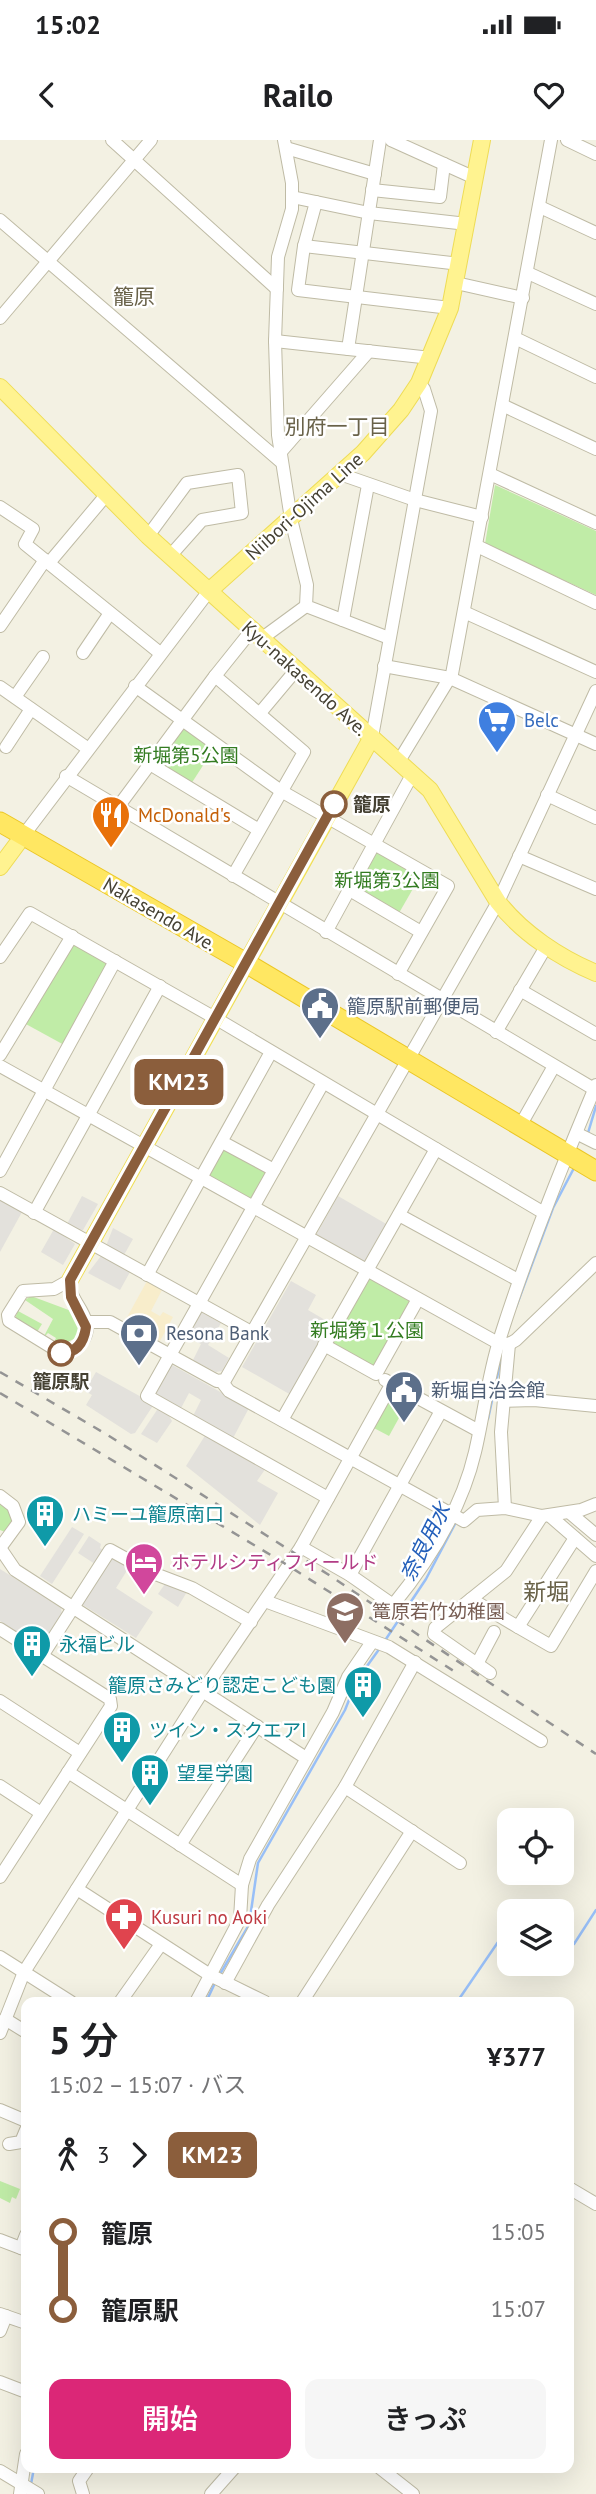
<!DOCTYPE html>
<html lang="ja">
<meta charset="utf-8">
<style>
:root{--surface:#fff;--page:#f6f6f6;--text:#202124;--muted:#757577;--accent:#db2777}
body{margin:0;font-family:"PT Sans","Noto Sans JP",sans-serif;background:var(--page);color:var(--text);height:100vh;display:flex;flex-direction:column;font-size:26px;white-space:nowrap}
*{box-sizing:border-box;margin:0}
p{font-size:23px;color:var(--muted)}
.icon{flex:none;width:38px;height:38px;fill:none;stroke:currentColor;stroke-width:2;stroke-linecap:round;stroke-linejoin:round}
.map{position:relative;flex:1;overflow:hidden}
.side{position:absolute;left:21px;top:1857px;width:553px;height:476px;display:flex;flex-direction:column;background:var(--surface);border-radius:14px;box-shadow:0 7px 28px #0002}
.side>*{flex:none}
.badge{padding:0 14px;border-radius:10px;font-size:24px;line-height:46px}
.controls{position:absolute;left:497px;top:1668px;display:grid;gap:14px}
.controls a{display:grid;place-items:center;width:77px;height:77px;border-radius:14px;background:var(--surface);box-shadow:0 7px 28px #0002;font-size:35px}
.map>.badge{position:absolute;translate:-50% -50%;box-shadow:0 0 0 4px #fff}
.legs{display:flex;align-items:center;gap:10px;height:77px;padding:0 28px;font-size:23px}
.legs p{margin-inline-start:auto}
.head{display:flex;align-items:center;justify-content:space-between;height:119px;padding:0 28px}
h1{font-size:38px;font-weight:600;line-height:52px}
.primary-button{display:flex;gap:14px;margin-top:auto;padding:14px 28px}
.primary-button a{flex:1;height:80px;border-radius:14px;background:var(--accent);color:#fff;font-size:28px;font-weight:600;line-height:80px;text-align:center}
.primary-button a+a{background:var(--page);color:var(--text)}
ul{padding:0 28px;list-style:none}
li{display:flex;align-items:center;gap:24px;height:77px;font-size:26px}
li i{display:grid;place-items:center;width:10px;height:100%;margin:0 9px;background:currentColor}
li i::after{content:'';width:18px;height:18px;margin:-9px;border:5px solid;border-radius:50%;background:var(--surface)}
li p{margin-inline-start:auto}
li:first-child i{background:linear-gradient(#0000 50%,currentColor 0)}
li:last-child i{background:linear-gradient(currentColor 50%,#0000 0)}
.status{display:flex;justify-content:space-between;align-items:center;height:49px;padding:0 35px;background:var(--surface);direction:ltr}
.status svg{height:19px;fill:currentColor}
header{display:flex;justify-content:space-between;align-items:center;height:91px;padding:0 28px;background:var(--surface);font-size:32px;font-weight:600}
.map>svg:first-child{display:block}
</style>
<div class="status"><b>15:02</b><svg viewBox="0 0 49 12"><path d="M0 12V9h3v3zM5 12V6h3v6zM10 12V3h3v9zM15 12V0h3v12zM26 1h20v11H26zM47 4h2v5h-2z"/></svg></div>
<header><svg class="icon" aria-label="back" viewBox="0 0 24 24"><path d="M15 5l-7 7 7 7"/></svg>Railo<svg class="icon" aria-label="heart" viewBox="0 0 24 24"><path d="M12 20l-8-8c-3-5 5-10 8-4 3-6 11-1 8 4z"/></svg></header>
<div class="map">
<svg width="596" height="2354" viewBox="0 0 596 2354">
<rect width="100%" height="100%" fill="#f3f1e3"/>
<polygon fill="#f8edcb" points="147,1141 162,1150 151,1171 160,1176 163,1172 173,1177 160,1201 125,1181"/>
<g fill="#c0eca7">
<polygon points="495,345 596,391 596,455 485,404"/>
<polygon points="182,587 215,607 191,644 158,623"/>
<polygon points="375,710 422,733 399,773 356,747"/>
<polygon points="73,804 109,821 66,906 24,883"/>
<polygon points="227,1007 267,1033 254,1057 250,1058 210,1036 209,1032 221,1009"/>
<polygon points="371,1137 411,1159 377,1227 331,1205 367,1138"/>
<polygon points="31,1156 74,1172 79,1186 76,1198 63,1204 54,1202 56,1198 48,1193 43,1198 53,1179 25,1160"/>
<polygon points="18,1171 42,1184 37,1192 15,1178"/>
<polygon points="393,1251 410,1258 389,1296 372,1287"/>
<polygon points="0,1362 9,1368 13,1382 5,1392 0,1390"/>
<polygon points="0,2041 20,2049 16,2059 12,2057 10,2063 0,2058"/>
</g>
<g fill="#e3e1dc">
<polygon points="82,1056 98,1064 83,1090 79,1091 67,1084"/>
<polygon points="338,1056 388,1085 365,1125 315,1097"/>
<polygon points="0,1059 22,1072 0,1112"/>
<polygon points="113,1088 133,1099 124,1115 106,1106"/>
<polygon points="54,1089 75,1104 63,1125 41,1112"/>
<polygon points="101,1116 130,1132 120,1150 88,1133"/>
<polygon points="291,1141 316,1155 308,1170 332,1184 291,1255 242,1227"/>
<polygon points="201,1172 221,1183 208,1205 229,1218 222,1231 216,1232 193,1220 201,1204 185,1196"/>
<polygon points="172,1225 249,1268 232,1300 192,1278 201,1260 189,1253 180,1270 155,1256 153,1252 168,1226"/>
<polygon points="96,1232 154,1264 135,1293 131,1294 86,1265 92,1255 85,1251"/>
<polygon points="159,1267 166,1271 172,1281 157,1303 141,1294"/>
<polygon points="206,1294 266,1328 257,1341 278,1353 260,1385 186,1326"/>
<polygon points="72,1387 84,1394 52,1444 40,1436"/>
<polygon points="89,1396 101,1404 100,1408 104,1411 95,1424 78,1413"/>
<polygon points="111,1416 131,1424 116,1448 153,1472 136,1498 83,1465 83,1460"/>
<polygon points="0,1429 61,1468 62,1475 43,1504 36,1505 0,1481"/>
<polygon points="167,1441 188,1450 178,1467 158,1454"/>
</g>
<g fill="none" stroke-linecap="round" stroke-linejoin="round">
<g stroke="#98bff7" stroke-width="2.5">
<polyline points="588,993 596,966"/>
<polyline points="516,1167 553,1068 574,1028"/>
<polyline points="488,1279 503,1210"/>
<polyline points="384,1502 426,1439 456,1382"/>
<polyline points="517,1771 520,1769"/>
<polyline points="562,1796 574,1804 596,1770"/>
<polyline points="220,1834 249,1785 258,1723 345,1570 357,1540 380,1508"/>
<polyline points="206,1862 215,1843"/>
<polyline points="457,1862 509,1786"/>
<polyline points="31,2344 34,2328"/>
</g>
<defs>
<g id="minor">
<polyline points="112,0 277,149"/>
<polyline points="284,0 292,43 292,69 278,117 275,201 278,295 291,379 307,445 306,466 389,498"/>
<polyline points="391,0 475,38"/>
<polyline points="567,0 596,14"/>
<polyline points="286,8 375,34"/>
<polyline points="372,50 440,57 444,24"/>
<polyline points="292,57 369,73 467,84"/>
<polyline points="316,62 304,106 298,150 450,168"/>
<polyline points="540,67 596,93"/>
<polyline points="0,80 280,321"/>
<polyline points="304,106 460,124"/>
<polyline points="528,133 596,164"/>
<polyline points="456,143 523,158"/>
<polyline points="0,178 151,0"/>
<polyline points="515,198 596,237"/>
<polyline points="275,201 431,218"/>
<polyline points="348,209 380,0"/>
<polyline points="502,265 596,309"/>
<polyline points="279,314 369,211"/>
<polyline points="340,334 415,360 482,377"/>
<polyline points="490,334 596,383"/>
<polyline points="0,367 33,389 25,404 160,513"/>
<polyline points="148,396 187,343 238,335 242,373 202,380 170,416"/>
<polyline points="477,406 596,463"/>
<polyline points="49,423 107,354"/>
<polyline points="464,472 596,532"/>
<polyline points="343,480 368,345"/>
<polyline points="0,486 45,420"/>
<polyline points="261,499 306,466"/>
<polyline points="83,513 110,473"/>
<polyline points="384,526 450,538 596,604"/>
<polyline points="135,546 281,651 448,746 398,834"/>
<polyline points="0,547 87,608"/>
<polyline points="15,557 43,517"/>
<polyline points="260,573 296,530"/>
<polyline points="372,597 431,271 424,249 419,243"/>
<polyline points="6,607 31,569"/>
<polyline points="399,621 452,534 551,0"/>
<polyline points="150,624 259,690"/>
<polyline points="66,636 594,949"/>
<polyline points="547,655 596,678"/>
<polyline points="118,667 215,536"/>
<polyline points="23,696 209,451"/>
<polyline points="519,716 596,749"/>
<polyline points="233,736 304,612 215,536 251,491"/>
<polyline points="348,749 421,792"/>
<polyline points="326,792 413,633"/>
<polyline points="0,817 30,773 215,878 544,1073"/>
<polyline points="520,850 596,894"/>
<polyline points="496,892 547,805"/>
<polyline points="0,915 72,796"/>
<polyline points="0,926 498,1203 509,1204 516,1200 596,1123"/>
<polyline points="323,943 147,1256 328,1358"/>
<polyline points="520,986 554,926"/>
<polyline points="578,994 596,1003"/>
<polyline points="222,1002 274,1030"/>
<polyline points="0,1031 115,821"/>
<polyline points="0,1053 253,1193"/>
<polyline points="34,1073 160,846"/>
<polyline points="399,1075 518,1140"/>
<polyline points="147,1135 271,912"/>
<path d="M 70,1140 C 69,1159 81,1165 86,1182 C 90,1198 76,1213 61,1213 L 9,1181 L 8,1175 L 23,1151 L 54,1149 Z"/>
<polyline points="86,1182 110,1182 217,1241 225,1240 498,762 596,551"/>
<polyline points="324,1205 376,1234 418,1159"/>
<polyline points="385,1240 479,1291"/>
<polyline points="222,1242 229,1251 464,1381 477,1370 505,1368 542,1376 581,1370 596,1364"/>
<polyline points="504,1261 534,1260 596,1266"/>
<polyline points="282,1280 436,1009"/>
<polyline points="0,1356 13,1366 19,1382 0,1408"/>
<polyline points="505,1368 501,1292 509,1204"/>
<polyline points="570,1373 596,1395"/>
<polyline points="550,1376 596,1416"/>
<path d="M 301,1407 L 350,1435 L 393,1465 C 429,1421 462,1368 475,1312 C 484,1274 488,1235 500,1198 C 527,1112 561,1028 596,945"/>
<polyline points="0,1408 15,1430 306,1618"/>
<polyline points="350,1435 441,1271"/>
<polyline points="471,1459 518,1487 575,1398"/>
<polyline points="265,1461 389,1507 541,1601"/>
<polyline points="518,1487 551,1506 596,1431"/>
<polyline points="0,1489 110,1559 111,1566 0,1737"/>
<polyline points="42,1516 110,1410 150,1432 192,1448 251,1482"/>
<polyline points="477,1524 494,1492"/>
<polyline points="490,1533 434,1494 435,1488 506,1431 542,1376"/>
<polyline points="0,1561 80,1613"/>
<polyline points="68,1632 242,1745"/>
<polyline points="0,1646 41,1673"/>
<polyline points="345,1647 460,1723"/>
<polyline points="180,1705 257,1586"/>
<polyline points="77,1749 210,1835 265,1862"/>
<polyline points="0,1817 71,1862"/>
<polyline points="225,1843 268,1765 345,1647 415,1522"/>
<polyline points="120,1862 161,1804"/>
<polyline points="196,1862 240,1779 242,1745 250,1719 333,1572 348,1537 372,1502"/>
<polyline points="302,1862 412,1691"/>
<polyline points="5,1879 26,1892"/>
<polyline points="0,1893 24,1832 199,1557 301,1407 391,1245"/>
<polyline points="0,1970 26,1981"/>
<polyline points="9,2004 21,2002 26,1990"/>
<polyline points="569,2048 596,2064"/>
<polyline points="0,2100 26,2110"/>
<polyline points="21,2108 26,2095"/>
<polyline points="0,2174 26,2183"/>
<polyline points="0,2191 6,2176"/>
<polyline points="0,2242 26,2252"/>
<polyline points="380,2328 413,2354"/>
<polyline points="0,2331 38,2354"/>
<polyline points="20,2354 26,2314"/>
<polyline points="83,2354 79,2341 88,2328"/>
<polyline points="211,2354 234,2328"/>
</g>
<g id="major">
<path d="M 0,247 L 148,396 L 430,650 L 498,762 C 522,793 560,818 596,833"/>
<polyline points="209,451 363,313 401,270 419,243 450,168 482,0"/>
<polyline points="0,727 23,696"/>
<polyline points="70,1140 372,597"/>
</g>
<polyline id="highway" points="0,682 246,823 596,1031"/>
</defs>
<use href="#minor" stroke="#bfbba5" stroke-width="14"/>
<use href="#major" stroke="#eedc56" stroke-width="18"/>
<use href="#highway" stroke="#ebc625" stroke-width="21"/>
<use href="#minor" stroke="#fff" stroke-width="12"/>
<use href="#major" stroke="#fff390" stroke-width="16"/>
<use href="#highway" stroke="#ffe762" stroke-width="19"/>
<g stroke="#949494" stroke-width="2.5" stroke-dasharray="9 9" stroke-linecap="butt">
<polyline points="0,1232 106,1294 329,1435 596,1614"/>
<polyline points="0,1253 284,1423 460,1535"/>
</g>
</g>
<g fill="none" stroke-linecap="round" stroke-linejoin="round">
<defs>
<path id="line-1" d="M 61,1213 C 77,1213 84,1202 86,1187 L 71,1157 L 70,1140 L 334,664"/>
</defs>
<use href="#line-1" stroke="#fff" stroke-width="16"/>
<use href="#line-1" stroke="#8b5e3c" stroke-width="10"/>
</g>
<defs>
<symbol id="supermarket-pin" viewBox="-11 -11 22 30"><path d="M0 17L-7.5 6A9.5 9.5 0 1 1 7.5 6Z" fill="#3f7fe0" stroke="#fff"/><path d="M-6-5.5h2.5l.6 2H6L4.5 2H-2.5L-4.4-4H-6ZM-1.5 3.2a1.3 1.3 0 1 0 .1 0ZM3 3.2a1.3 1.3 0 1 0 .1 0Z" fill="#fff"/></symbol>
<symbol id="restaurant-pin" viewBox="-11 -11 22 30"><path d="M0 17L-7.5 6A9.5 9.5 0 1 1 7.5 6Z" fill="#e8710a" stroke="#fff"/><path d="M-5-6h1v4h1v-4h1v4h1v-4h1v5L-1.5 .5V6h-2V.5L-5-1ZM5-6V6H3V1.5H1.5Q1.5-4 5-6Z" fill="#fff"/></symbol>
<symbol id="civic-pin" viewBox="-11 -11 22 30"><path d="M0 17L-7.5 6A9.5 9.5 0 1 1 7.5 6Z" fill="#5c6f8a" stroke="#fff"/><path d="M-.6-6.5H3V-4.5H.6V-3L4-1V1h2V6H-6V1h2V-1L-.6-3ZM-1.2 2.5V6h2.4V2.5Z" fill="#fff"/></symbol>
<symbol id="bank-pin" viewBox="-11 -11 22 30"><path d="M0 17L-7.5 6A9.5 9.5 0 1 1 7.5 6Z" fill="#5c6f8a" stroke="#fff"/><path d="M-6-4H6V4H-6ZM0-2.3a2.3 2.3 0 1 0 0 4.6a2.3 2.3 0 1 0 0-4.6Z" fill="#fff"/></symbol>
<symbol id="building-pin" viewBox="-11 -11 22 30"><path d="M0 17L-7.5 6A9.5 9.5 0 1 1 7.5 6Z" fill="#0f9aa8" stroke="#fff"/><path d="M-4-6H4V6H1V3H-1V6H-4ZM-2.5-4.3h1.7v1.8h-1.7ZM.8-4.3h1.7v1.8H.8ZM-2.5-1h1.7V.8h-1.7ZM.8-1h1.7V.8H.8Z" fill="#fff"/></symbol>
<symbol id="hotel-pin" viewBox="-11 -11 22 30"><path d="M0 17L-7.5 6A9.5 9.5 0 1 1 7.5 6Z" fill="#d1479c" stroke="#fff"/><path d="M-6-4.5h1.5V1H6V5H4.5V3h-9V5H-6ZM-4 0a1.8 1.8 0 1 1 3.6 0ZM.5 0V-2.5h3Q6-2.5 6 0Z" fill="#fff"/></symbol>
<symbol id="school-pin" viewBox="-11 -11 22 30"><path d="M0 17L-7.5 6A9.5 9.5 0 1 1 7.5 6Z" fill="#8d6e63" stroke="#fff"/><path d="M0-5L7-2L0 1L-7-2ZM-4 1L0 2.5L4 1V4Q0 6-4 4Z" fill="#fff"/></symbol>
<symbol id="pharmacy-pin" viewBox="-11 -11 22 30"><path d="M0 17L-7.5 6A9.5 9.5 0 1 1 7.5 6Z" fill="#e0444e" stroke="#fff"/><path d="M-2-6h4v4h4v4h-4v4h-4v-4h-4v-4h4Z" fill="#fff"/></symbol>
</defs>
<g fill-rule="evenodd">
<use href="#supermarket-pin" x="475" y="558" width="44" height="60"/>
<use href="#restaurant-pin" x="89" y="653" width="44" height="60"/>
<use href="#civic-pin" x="298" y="844" width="44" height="60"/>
<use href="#bank-pin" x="117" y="1171" width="44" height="60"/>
<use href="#civic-pin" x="382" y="1228" width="44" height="60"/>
<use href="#building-pin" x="23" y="1352" width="44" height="60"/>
<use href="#hotel-pin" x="122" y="1400" width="44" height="60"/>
<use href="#school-pin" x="323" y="1449" width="44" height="60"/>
<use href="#building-pin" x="10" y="1482" width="44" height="60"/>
<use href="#building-pin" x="341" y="1523" width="44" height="60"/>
<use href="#building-pin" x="100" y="1568" width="44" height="60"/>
<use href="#building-pin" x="128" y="1611" width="44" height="60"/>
<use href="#pharmacy-pin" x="102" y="1755" width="44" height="60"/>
</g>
<g fill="#fff" stroke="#8b5e3c" stroke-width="3.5">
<circle cx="334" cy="664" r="12"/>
<circle cx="61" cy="1213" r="12"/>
</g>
<g text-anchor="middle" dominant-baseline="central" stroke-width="5" stroke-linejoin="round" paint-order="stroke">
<g font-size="19" fill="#454133" stroke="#fff">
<text transform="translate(304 366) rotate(-42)">Niibori-Ojima Line</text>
<text transform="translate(305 538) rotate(42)">Kyu-nakasendo Ave.</text>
<text transform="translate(160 774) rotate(30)">Nakasendo Ave.</text>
</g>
<g font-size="19" fill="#366cbe" stroke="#fff" text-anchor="start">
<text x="524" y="580">Belc</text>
</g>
<g font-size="19" fill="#337c21" stroke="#fff">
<text x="186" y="615">新堀第5公園</text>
<text x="387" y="740">新堀第3公園</text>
<text x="367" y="1190">新堀第１公園</text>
</g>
<g font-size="19" font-weight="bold" fill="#454133" stroke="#fff" text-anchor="start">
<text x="353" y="664">籠原</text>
<text x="61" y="1241" text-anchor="middle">籠原駅</text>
</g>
<g font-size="19" fill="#c56008" stroke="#fff" text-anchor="start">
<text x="138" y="675">McDonald's</text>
</g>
<g font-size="19" fill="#4e5e75" stroke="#fff" text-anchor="start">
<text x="347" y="866">籠原駅前郵便局</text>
<text x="166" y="1193">Resona Bank</text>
<text x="431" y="1250">新堀自治会館</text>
</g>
<g font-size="19" fill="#0d838f" stroke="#fff" text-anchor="start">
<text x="72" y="1374">ハミーユ籠原南口</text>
<text x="59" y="1504">永福ビル</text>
<text x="336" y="1545" text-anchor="end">籠原さみどり認定こども園</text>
<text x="149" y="1590">ツイン・スクエアI</text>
<text x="177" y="1633">望星学園</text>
</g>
<g font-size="19" fill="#b23c85" stroke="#fff" text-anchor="start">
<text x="171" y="1422">ホテルシティフィールド</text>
</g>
<g font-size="19" fill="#785e54" stroke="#fff" text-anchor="start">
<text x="372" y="1471">篭原若竹幼稚園</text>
</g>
<g font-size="19" fill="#be3a42" stroke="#fff" text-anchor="start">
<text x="151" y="1777">Kusuri no Aoki</text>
</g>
<g font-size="21" fill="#696249" stroke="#fff">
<text x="134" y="156">籠原</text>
<text x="337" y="286">別府一丁目</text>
</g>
<g font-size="21" font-style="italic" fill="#235fba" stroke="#fff">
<text transform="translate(425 1402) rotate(-63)">奈良用水</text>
</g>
<g font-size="23" fill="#696249" stroke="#fff">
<text x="546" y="1451">新堀</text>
</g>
</g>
</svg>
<div class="controls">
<a><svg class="icon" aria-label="locate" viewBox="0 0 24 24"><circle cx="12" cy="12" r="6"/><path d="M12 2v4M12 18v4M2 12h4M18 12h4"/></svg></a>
<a><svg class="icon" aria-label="layers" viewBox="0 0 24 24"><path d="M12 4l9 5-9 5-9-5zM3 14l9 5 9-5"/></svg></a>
</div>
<b class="badge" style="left:179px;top:942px;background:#8b5e3c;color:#fff">KM23</b>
<section class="side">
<div class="head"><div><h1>5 分</h1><p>15:02 – 15:07 · バス</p></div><b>¥377</b></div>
<div class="legs"><svg class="icon" aria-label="walk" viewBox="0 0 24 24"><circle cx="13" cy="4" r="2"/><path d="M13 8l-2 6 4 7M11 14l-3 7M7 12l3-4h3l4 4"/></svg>3<svg class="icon" aria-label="forward" viewBox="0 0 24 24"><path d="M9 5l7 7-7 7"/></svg><b class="badge" style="background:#8b5e3c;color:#fff">KM23</b></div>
<ul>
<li><i style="color:#8b5e3c"></i><b>籠原</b><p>15:05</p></li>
<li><i style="color:#8b5e3c"></i><b>籠原駅</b><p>15:07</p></li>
</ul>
<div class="primary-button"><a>開始</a><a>きっぷ</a></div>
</section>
</div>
